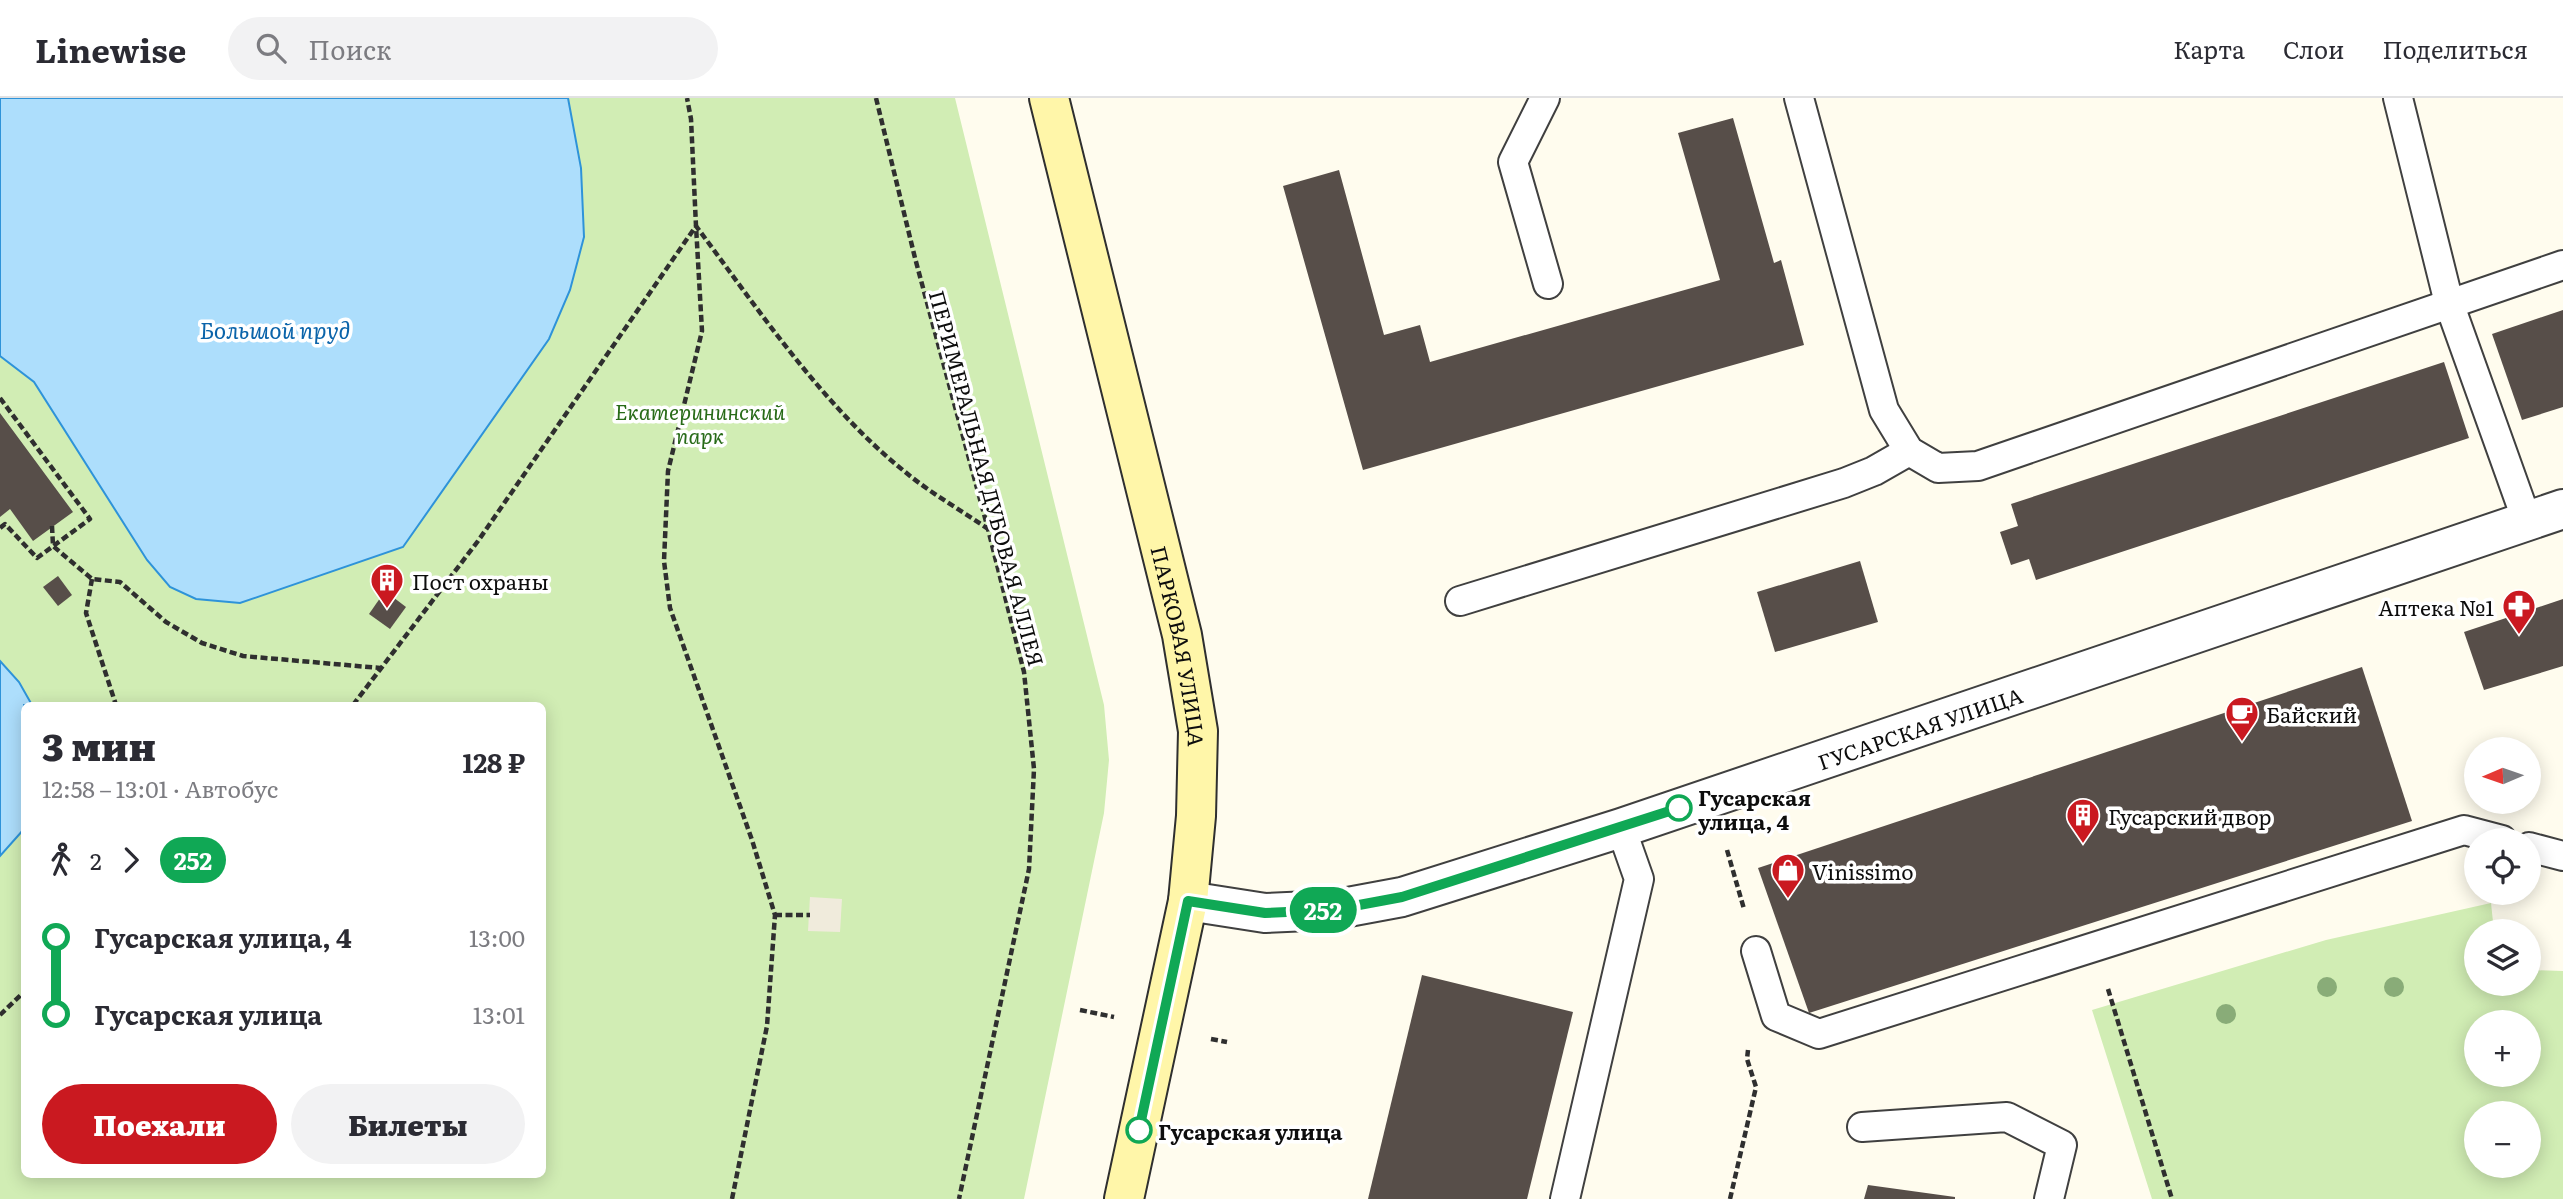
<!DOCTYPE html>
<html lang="ru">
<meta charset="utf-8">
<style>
:root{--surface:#fff;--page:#f2f2f3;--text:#2b2b33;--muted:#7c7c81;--line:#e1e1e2;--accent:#ca1920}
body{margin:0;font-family:Literata,serif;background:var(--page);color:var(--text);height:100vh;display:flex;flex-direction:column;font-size:26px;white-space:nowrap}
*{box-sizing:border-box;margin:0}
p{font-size:23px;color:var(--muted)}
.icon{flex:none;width:38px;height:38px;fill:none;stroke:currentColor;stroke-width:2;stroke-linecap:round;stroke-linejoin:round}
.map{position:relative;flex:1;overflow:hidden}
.side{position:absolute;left:21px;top:604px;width:525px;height:476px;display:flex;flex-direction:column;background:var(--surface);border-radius:10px;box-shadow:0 4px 18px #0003}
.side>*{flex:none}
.badge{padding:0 14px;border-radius:23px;font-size:24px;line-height:46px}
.needle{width:46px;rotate:268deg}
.fabs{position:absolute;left:2464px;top:639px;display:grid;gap:14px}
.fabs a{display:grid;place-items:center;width:77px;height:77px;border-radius:50%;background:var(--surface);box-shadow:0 4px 18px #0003;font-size:35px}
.map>.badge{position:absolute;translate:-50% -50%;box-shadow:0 0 0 4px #fff}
.legs{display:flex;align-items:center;gap:10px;height:77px;padding:0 21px;font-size:23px}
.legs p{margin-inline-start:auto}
.headline{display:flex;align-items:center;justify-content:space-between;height:119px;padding:0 21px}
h1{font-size:38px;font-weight:800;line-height:52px}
.cta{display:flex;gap:14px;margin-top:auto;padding:14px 21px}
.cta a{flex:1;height:80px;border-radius:42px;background:var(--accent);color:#fff;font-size:28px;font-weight:800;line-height:80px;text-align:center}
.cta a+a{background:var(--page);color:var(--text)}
ul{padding:0 21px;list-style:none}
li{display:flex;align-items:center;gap:24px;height:77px;font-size:26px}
li i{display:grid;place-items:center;width:10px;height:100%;margin:0 9px;background:currentColor}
li i::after{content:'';width:18px;height:18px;margin:-9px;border:5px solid;border-radius:50%;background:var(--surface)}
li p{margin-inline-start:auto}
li:first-child i{background:linear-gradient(#0000 50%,currentColor 0)}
li:last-child i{background:linear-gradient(currentColor 50%,#0000 0)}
header{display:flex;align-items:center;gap:42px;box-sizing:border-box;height:98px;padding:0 35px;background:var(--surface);border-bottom:2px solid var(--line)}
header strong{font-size:33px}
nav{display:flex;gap:38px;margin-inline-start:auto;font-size:24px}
.search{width:490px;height:63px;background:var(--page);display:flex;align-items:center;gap:18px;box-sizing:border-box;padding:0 24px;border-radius:38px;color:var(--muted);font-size:26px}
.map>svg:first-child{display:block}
</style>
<header>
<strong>Linewise</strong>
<div class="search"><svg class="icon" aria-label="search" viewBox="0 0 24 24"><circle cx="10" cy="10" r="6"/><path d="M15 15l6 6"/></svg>Поиск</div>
<nav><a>Карта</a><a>Слои</a><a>Поделиться</a></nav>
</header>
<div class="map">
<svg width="2563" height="1101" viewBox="0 0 2563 1101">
<rect width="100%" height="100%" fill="#fffcee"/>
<g fill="#d1edb4" fill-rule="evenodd">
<path d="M 0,0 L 955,0 L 1104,607 L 1109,662 L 1104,715 L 1024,1101 L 0,1101 ZM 24,607 L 542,607 L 542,1076 L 24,1076 Z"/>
<path d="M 2491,805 L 2494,833 L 2476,833 L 2476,886 L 2529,886 L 2529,872 L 2563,873 L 2563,1101 L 2152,1101 L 2092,912 L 2326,842 ZM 2476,924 L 2529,924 L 2529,976 L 2476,976 ZM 2476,1015 L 2529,1015 L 2529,1068 L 2476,1068 Z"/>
</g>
<polygon fill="#f0ebdc" points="810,799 842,801 840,834 808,833"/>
<g fill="#addefc" stroke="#2e93d9" stroke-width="2">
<polygon points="0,0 568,0 581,70 584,139 570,192 549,241 403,449 240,505 196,501 170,489 147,462 34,284 0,258"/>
<polygon points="0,563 19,584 32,607 24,607 24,731 0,758"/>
</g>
<g fill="#574e49">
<polygon points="1733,20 1774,165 1781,162 1804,247 1363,372 1283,88 1339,72 1384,237 1420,227 1430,264 1720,182 1678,35"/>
<polygon points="2563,212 2563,309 2522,322 2492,236"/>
<polygon points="2444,264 2469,340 2036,482 2029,461 2011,467 2000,434 2018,428 2011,406"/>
<polygon points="0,315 73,414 33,443 10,411 0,419"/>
<polygon points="1860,463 1878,524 1775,554 1757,494"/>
<polygon points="58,478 72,497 58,508 43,489"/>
<polygon points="385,493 406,509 390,531 369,516"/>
<polygon points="2563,501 2563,568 2484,592 2464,534"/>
<polygon points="2362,569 2412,723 1809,915 1758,770"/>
<polygon points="1422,877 1573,914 1527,1101 1368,1101"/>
<polygon points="1868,1087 1955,1099 1955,1101 1864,1101"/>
</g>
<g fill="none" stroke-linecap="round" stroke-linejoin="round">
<defs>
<g id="service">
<polyline points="1545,0 1513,64 1548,186"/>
<polyline points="1799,0 1884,312 1909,353 1938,370 1978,368 2563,167"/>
<polyline points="2398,0 2449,205 2527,423"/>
<polyline points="1460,503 1844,385 1874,373 1909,353"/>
<polyline points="2529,749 2563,758"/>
<polyline points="1756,853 1776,918 1819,936 2464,732 2502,742"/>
<polyline points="1862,1029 2007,1019 2062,1047 2049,1101"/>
<polyline points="1565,1101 1639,781 1621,730"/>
</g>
<g id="tertiary">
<path id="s1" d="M 1188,803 L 1265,815 L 1332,812 L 1402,799 L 1621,730 L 2563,411"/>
</g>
<g id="secondary">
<path id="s2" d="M 1049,0 L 1182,537 L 1198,633 L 1196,718 L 1188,803 L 1124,1101"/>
</g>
</defs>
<use href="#service" stroke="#404040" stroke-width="32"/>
<use href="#tertiary" stroke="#404040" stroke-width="42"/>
<use href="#secondary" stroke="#2f2f2f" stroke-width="42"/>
<g stroke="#2f2f2f" stroke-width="4.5" stroke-dasharray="7 3.5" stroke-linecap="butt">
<polyline points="876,0 915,160 988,431 1024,574 1034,671 1029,771 959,1101"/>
<polyline points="0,300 90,421 37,460 5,426 0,430"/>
<polyline points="52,428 53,448 92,481 120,484 166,524 202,545 243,558 380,570"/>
<polyline points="92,481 86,515 116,607"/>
<polyline points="353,607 478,443 696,128 691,21 687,0"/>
<polyline points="1727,752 1744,811"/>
<polyline points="775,817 810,817"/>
<polyline points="2108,891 2172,1101"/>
<polyline points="1080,912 1114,919"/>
<polyline points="0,917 24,894"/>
<polyline points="1211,941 1227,944"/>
<path d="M 732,1101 L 767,928 L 775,817 L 752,742 L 670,510 L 664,463 L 668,373 L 702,233 L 696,128 C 758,211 823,308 904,373 C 930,395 961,412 988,431"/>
<polyline points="1730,1101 1756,989 1747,961 1748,952"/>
</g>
<use href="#service" stroke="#fff" stroke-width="28"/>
<use href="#tertiary" stroke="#fff" stroke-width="38"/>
<use href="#secondary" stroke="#fff6a9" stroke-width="38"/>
</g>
<g fill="#89ac78">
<circle cx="2327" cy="889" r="10"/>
<circle cx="2394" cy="889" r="10"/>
<circle cx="2226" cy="916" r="10"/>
</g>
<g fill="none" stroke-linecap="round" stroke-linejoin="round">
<defs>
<polyline id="line-1" points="1139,1032 1188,803 1265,815 1332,812 1402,799 1679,710"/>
</defs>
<use href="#line-1" stroke="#fff" stroke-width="16"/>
<use href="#line-1" stroke="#10a855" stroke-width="10"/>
</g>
<defs>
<symbol id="building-pin" viewBox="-11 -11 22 30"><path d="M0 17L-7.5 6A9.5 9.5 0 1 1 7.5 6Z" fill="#ca1920" stroke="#fff"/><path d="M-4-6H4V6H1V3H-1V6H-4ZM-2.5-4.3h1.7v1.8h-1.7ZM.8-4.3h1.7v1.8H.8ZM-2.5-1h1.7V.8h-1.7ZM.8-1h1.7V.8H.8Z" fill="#fff"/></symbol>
<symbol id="pharmacy-pin" viewBox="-11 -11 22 30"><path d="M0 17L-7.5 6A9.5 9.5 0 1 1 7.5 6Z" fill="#ca1920" stroke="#fff"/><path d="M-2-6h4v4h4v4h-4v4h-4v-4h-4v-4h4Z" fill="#fff"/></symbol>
<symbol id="cafe-pin" viewBox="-11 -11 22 30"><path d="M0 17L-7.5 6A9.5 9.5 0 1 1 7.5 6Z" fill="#ca1920" stroke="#fff"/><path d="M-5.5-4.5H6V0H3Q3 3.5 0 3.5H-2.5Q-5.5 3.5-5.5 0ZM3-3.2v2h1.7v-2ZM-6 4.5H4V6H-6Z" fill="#fff"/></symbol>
<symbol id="shop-pin" viewBox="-11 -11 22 30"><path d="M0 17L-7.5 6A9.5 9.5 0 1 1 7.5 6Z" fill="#ca1920" stroke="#fff"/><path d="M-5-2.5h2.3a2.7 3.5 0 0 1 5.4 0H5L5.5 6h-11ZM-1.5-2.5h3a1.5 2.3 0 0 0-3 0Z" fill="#fff"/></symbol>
</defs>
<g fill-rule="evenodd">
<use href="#building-pin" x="368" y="463" width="38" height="52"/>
<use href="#pharmacy-pin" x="2500" y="489" width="38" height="52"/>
<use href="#cafe-pin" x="2223" y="596" width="38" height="52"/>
<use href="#building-pin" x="2064" y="698" width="38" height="52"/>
<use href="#shop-pin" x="1769" y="753" width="38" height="52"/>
</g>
<g fill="#fff" stroke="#10a855" stroke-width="3.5">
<circle cx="1679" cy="710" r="12"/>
<circle cx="1139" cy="1032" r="12"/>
</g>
<g text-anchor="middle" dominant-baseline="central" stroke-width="7" stroke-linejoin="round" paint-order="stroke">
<g font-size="21" font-style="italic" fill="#286b18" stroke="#fff">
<text x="700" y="312">Екатерининский<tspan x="700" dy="24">парк</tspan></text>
</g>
<g font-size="21" fill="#0d0d0d" stroke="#fff">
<text transform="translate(988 380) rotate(75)">ПЕРИМЕРАЛЬНАЯ ДУБОВАЯ АЛЛЕЯ</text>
<text stroke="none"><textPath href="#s2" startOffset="564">ПАРКОВАЯ УЛИЦА</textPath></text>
<text stroke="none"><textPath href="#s1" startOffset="761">ГУСАРСКАЯ УЛИЦА</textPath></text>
</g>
<g font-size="21" fill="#0d0d0d" stroke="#fff" text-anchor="start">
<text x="412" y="482">Пост охраны</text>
<text x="2494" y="508" text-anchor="end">Аптека №1</text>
<text x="2266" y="615">Байский</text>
<text x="2108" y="717">Гусарский двор</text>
<text x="1812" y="772">Vinissimo</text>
</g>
<g font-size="21" font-weight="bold" fill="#0d0d0d" stroke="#fff" text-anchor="start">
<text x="1698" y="698">Гусарская<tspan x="1698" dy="24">улица, 4</tspan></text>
<text x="1158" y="1032">Гусарская улица</text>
</g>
<g font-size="23" font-style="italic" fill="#0b64aa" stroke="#fff">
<text x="275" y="231">Большой пруд</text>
</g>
</g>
</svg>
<div class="fabs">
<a><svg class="needle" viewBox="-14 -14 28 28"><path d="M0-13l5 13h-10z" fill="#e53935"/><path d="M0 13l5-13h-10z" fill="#7c7c81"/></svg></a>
<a><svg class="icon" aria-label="locate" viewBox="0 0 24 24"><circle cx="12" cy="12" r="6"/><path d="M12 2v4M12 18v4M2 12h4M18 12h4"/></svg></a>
<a><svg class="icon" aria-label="layers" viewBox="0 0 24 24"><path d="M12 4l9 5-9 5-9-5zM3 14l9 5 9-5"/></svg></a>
<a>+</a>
<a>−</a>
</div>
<b class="badge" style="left:1323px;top:812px;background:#10a855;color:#fff">252</b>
<section class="side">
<div class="headline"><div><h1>3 мин</h1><p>12:58 – 13:01 · Автобус</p></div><b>128 ₽</b></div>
<div class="legs"><svg class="icon" aria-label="walk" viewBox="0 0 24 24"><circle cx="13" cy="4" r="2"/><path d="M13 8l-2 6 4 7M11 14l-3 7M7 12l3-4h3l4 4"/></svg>2<svg class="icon" aria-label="forward" viewBox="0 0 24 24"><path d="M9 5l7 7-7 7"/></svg><b class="badge" style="background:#10a855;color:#fff">252</b></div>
<ul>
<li><i style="color:#10a855"></i><b>Гусарская улица, 4</b><p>13:00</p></li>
<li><i style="color:#10a855"></i><b>Гусарская улица</b><p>13:01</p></li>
</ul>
<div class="cta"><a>Поехали</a><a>Билеты</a></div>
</section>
</div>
